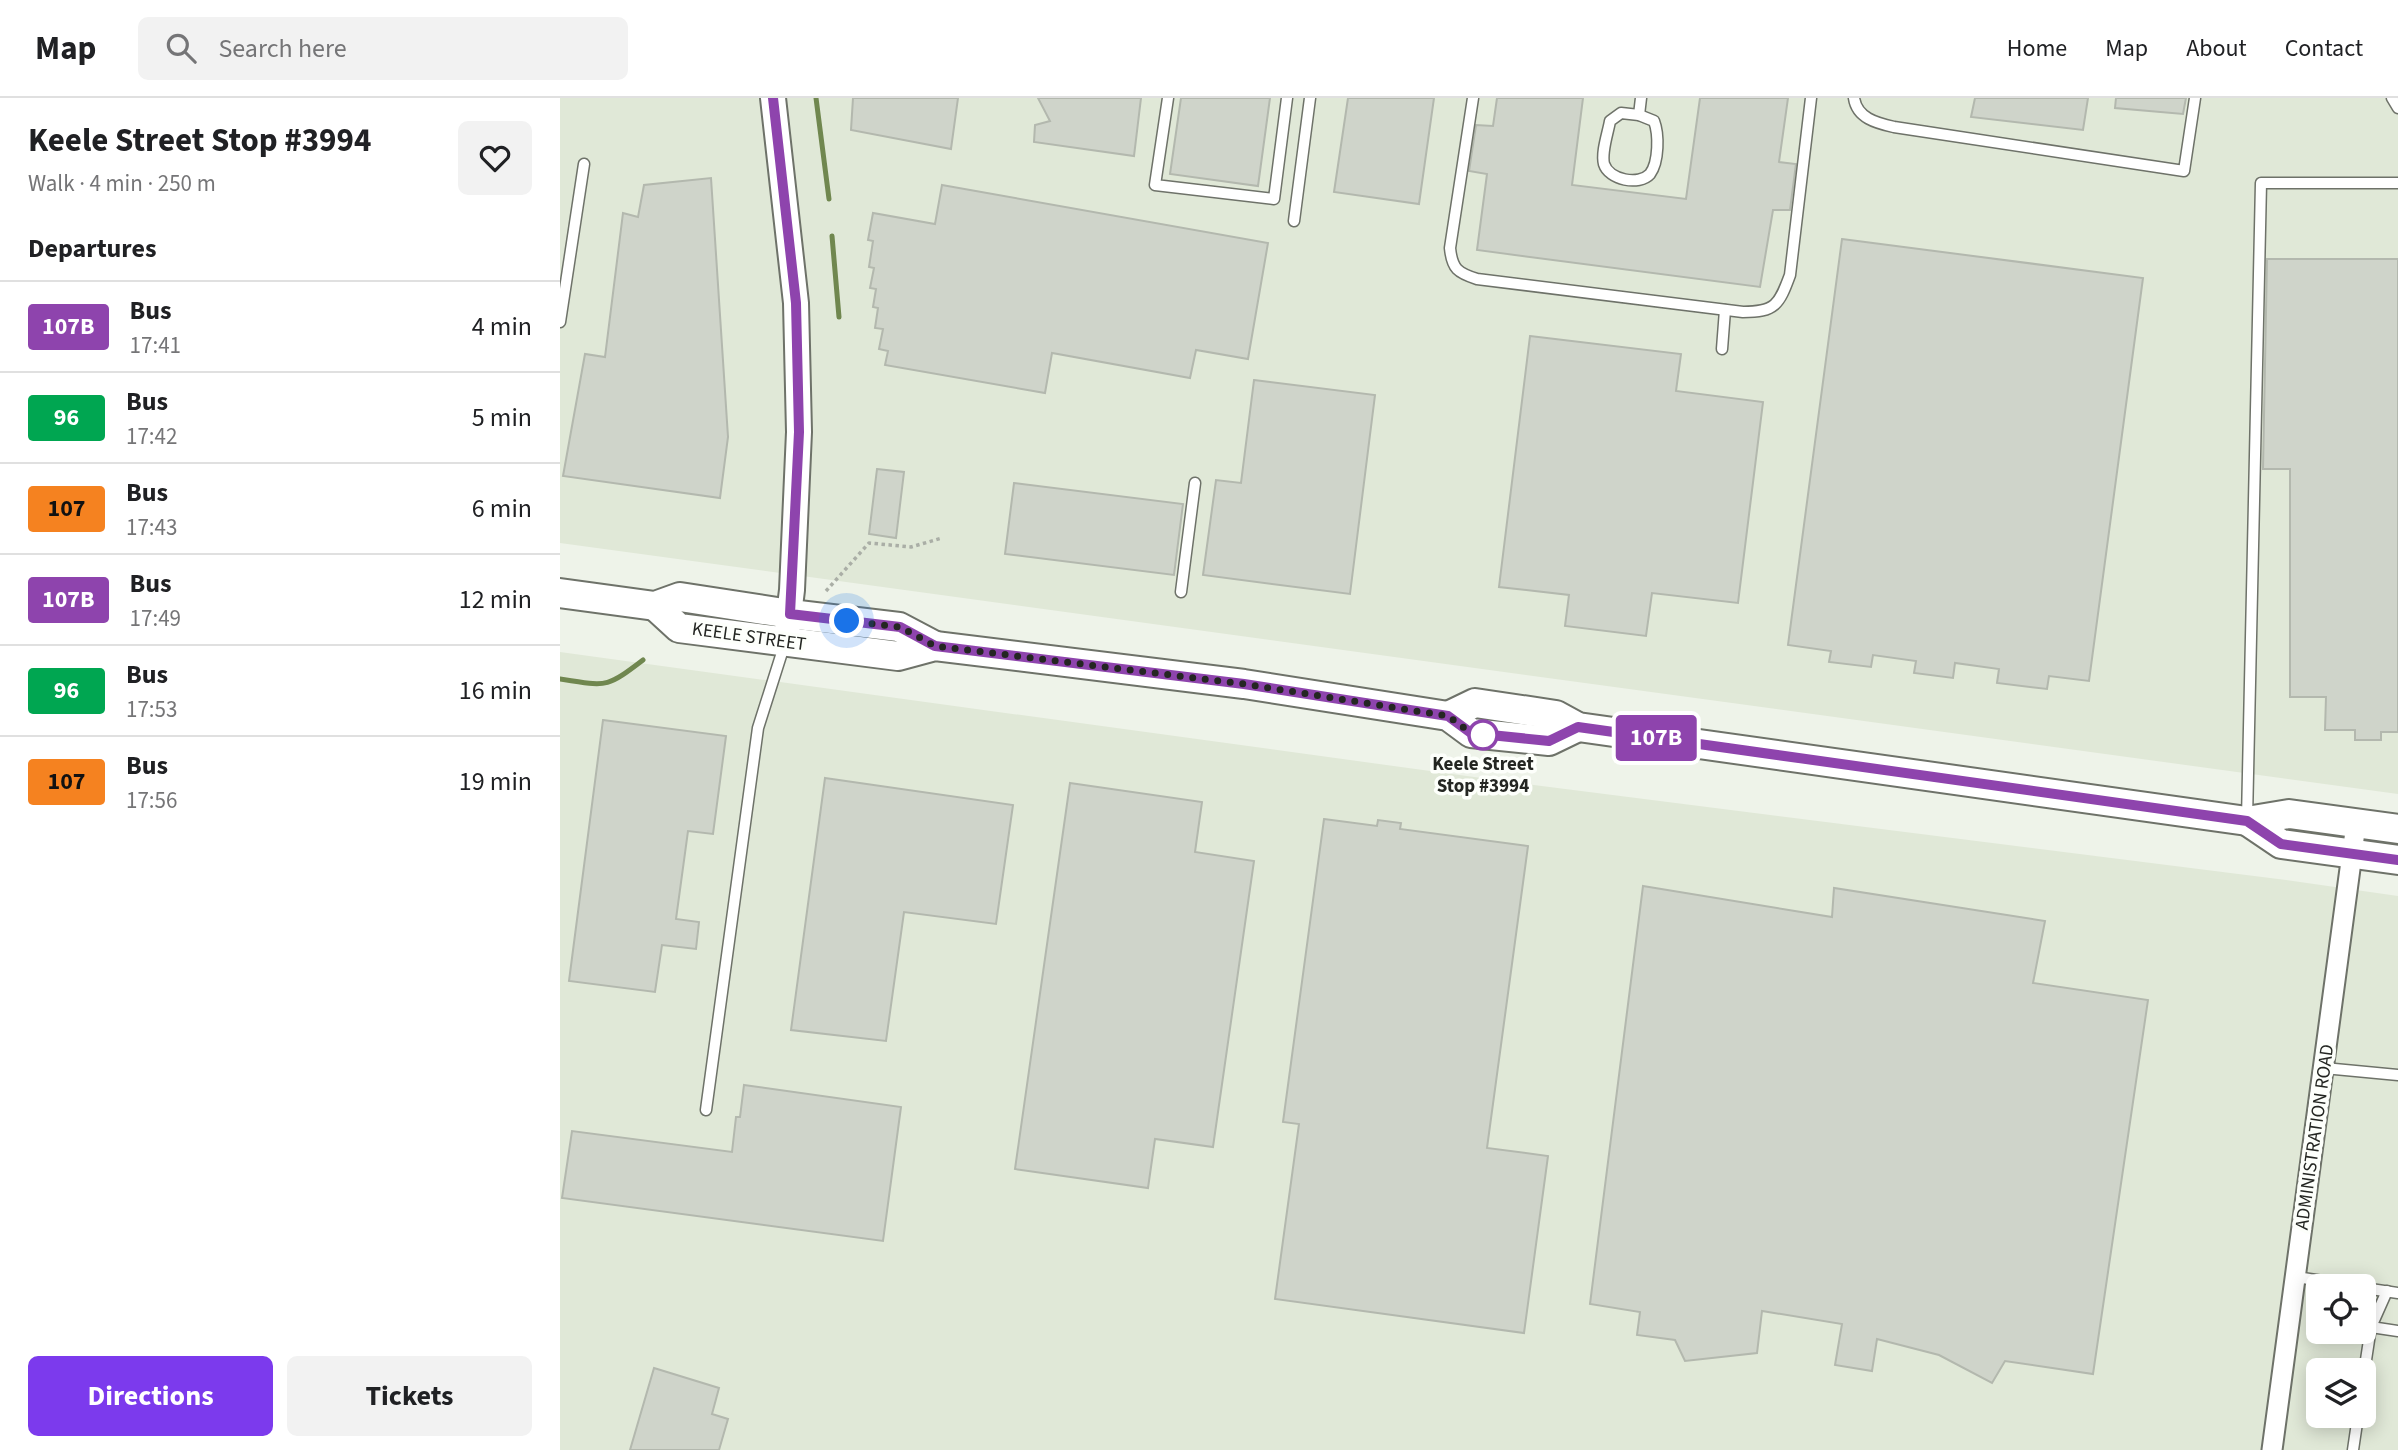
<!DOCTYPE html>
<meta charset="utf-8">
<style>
:root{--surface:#fff;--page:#f2f2f2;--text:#202124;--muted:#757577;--line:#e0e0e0;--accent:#7c3aed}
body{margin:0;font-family:"Source Sans 3",sans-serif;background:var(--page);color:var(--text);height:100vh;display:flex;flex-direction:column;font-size:26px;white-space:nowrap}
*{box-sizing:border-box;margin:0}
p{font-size:23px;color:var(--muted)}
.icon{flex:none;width:38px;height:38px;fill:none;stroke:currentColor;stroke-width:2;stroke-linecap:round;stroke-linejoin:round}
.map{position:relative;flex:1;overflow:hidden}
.drawer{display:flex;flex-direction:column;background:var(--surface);width:560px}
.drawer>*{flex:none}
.badge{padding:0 14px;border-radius:5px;font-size:24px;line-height:46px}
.buttons{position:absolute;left:1746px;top:1176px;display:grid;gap:14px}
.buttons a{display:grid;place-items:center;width:70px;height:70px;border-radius:10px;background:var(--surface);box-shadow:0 4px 18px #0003;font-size:35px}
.you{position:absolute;width:35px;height:35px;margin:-18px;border:5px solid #fff;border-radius:50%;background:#1a73e8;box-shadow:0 0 0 10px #1a73e833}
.map>.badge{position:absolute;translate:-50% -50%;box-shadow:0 0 0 4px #fff}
h2{padding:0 28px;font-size:26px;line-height:63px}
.round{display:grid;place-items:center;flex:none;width:74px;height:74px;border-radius:10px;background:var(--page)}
.overview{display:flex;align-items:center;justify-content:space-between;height:119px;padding:0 28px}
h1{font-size:33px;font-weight:700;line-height:52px}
.button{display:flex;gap:14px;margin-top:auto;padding:14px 28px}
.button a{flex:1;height:80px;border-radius:10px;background:var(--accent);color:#fff;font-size:28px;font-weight:700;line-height:80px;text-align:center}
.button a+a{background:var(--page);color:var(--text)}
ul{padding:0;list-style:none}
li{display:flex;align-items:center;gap:21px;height:91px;padding:0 28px;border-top:2px solid var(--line)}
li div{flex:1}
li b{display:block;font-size:26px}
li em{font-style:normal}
li .badge{min-width:77px;font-weight:700;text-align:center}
header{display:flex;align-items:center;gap:42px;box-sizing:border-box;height:98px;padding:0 35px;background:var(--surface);border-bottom:2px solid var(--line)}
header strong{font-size:33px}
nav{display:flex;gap:38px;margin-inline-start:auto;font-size:24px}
.search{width:490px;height:63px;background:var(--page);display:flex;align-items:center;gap:18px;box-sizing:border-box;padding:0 24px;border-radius:10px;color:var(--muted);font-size:26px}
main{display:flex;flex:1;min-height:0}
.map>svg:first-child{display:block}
</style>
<header>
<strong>Map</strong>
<div class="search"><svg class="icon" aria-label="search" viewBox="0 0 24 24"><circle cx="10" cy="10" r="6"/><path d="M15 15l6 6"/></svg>Search here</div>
<nav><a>Home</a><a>Map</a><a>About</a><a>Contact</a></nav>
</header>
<main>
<section class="drawer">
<div class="overview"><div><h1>Keele Street Stop #3994</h1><p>Walk · 4 min · 250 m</p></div><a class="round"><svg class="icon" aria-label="heart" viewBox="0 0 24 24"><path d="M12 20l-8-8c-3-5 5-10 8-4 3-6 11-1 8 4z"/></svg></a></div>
<h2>Departures</h2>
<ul>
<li><span class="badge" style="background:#8e44ad;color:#fff">107B</span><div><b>Bus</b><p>17:41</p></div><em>4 min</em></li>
<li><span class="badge" style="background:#00a651;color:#fff">96</span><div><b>Bus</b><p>17:42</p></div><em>5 min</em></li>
<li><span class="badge" style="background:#f58220;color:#111">107</span><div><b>Bus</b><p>17:43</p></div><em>6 min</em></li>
<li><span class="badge" style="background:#8e44ad;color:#fff">107B</span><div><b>Bus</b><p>17:49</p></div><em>12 min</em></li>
<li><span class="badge" style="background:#00a651;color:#fff">96</span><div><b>Bus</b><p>17:53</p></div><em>16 min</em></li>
<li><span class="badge" style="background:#f58220;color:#111">107</span><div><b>Bus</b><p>17:56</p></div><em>19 min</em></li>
</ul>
<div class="button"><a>Directions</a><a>Tickets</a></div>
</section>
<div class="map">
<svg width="1838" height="1352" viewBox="0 0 1838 1352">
<rect width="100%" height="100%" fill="#eef3e9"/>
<g fill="#e0e8d7" fill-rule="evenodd">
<polygon points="0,0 1838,0 1838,696 0,445"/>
<path d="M 0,554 L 958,685 L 1733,783 L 1838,798 L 1838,1352 L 0,1352 ZM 1759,1188 L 1804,1188 L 1804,1234 L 1759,1234 ZM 1759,1272 L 1804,1272 L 1804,1318 L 1759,1318 Z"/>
</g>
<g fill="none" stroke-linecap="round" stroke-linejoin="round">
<g stroke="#70874f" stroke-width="5">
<polyline points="256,0 269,101"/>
<polyline points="272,138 279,219"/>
<path d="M 0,581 C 47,588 45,591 83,562"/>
</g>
</g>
<g fill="#cfd4ca" stroke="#b3b8ae" stroke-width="2">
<polygon points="293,0 398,0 391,51 291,32"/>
<polygon points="478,0 581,0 574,58 474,44 475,27 490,23"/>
<polygon points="621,0 710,0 698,88 610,76"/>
<polygon points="788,0 874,0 859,106 774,94"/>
<polygon points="937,0 1023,0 1012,87 1126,101 1140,0 1228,0 1219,64 1236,66 1230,112 1213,112 1200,189 917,152 927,76 909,73 916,27 933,28"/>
<polygon points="1415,0 1528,0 1523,32 1411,19"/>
<polygon points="1556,0 1626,0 1623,16 1555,10"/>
<polygon points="151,80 168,339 160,400 3,378 25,256 45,259 63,115 78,119 84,87"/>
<polygon points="382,87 708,145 688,261 636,252 630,280 492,255 485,295 325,267 328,253 319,251 323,231 315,230 318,210 313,209 316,191 310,190 314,170 309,169 313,143 308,142 313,115 375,126"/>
<polygon points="1282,141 1583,180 1529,583 1489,578 1487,591 1437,585 1439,571 1395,565 1393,580 1354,575 1356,563 1313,557 1311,569 1269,564 1271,553 1228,547"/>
<polygon points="1707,161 1838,161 1838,634 1821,634 1821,642 1795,642 1795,632 1765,632 1766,599 1730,599 1730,371 1703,371"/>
<polygon points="970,238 1121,256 1116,293 1203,304 1178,505 1092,495 1086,538 1005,528 1009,497 939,489"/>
<polygon points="694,282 815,297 790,496 643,477 656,382 681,385"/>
<polygon points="317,371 344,374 336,440 309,436"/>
<polygon points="454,385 623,406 614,477 445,456"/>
<polygon points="43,622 166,638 153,736 128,733 116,821 139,824 136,851 102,847 95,894 9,883"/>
<polygon points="265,680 453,707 436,826 344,814 326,943 231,932"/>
<polygon points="510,685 642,704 635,754 694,763 653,1049 595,1041 588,1090 455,1071"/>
<polygon points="764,721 817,728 818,722 841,725 840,731 968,748 927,1050 988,1058 964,1235 715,1201 739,1026 723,1024"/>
<polygon points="1083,788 1272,819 1274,790 1485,823 1473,885 1588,902 1533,1276 1445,1263 1432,1285 1379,1257 1317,1241 1312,1273 1275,1267 1282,1226 1202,1213 1197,1255 1125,1263 1115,1242 1077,1237 1080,1214 1030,1206"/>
<polygon points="184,987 341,1009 323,1143 2,1100 12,1033 172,1054 176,1019 180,1019"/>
<polygon points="94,1270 159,1290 152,1316 168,1321 159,1352 70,1352"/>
</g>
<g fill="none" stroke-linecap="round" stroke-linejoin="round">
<defs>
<g id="service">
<polyline points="608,0 595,87 714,101 727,0"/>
<path d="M 913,0 L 890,150 C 892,171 898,175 917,181 L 1183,214 C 1215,214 1219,207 1230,177 L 1251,0"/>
<path d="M 1294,0 C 1297,20 1316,25 1334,29 L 1624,73 L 1635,0"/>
<polyline points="1832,0 1838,10"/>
<path d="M 1061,15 L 1079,17 L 1094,23 C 1099,36 1099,64 1090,76 C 1079,88 1049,82 1044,66 C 1041,54 1048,35 1050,23 Z"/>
<polyline points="1079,17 1081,0"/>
<polyline points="734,123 750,0"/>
<polyline points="0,224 24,66"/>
<polyline points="1162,251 1165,212"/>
<polyline points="621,494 635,385"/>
<polyline points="1687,721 1701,85 1838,85"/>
<polyline points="1764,970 1838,977"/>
<polyline points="146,1012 198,630 225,545"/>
<polyline points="1736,1179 1796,1188"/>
<polyline points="1804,1190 1838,1195"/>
<polyline points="1827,1193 1811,1229 1838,1233"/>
<polyline points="1804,1275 1811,1229"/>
<polyline points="1793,1352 1798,1318"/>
</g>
<polyline id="minor" points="1712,1352 1796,726"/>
<polyline id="tertiary" points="213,0 236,205 239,334 232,492 227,533"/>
<g id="secondary">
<polyline points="0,495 95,508 120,499 230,516 339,529 375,548"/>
<polyline points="95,508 119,530 338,558 375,548 684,586 888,618 911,635 989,643 1018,629"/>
<polyline points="888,618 915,605 996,617 1018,629 1687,723 1729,716 1838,731"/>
<polyline points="1687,723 1721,746 1838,762"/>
</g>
</defs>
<use href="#service" stroke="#6e7269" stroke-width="13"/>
<use href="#minor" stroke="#6e7269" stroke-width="23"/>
<use href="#tertiary" stroke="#6e7269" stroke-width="28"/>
<use href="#secondary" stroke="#6e7269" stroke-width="32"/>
<polyline stroke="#aaaea6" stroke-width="3.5" stroke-dasharray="3.5 3.5" stroke-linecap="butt" points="266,493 309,445 351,449 382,440"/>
<use href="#service" stroke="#fff" stroke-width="10"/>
<use href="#minor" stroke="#fff" stroke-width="19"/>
<use href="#tertiary" stroke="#fff" stroke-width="24"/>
<use href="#secondary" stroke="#fff" stroke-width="28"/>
</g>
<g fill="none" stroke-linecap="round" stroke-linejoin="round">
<defs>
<polyline id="line" points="213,0 236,205 239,334 230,516 340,529 375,548 684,586 888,618 911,635 989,643 1018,629 1687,723 1721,746 1838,762"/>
</defs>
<use href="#line" stroke="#fff" stroke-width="16"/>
<use href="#line" stroke="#8e44ad" stroke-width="10"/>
<polyline stroke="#242622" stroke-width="7" stroke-dasharray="0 12.6" points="287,523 340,529 375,548 684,586 888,618 911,635 923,637"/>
</g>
<circle fill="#fff" stroke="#8e44ad" stroke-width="3.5" cx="923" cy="637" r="14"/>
<g text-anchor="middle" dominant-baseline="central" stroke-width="7" stroke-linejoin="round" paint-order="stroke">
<g font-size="19" fill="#242622" stroke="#fdfffb">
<text transform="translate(189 539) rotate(8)">KEELE STREET</text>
<text transform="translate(1755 1039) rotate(-82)">ADMINISTRATION ROAD</text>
</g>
<g font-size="19" font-weight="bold" fill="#242622" stroke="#fdfffb">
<text x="923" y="666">Keele Street<tspan x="923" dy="22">Stop #3994</tspan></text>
</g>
</g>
</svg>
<div class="buttons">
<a><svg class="icon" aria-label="locate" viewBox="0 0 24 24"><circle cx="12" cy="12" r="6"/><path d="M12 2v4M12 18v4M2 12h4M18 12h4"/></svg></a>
<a><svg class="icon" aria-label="layers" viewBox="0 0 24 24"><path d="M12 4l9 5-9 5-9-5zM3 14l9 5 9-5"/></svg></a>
</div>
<div class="you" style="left:287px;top:523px"></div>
<b class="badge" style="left:1096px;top:640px;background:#8e44ad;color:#fff">107B</b>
</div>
</main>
